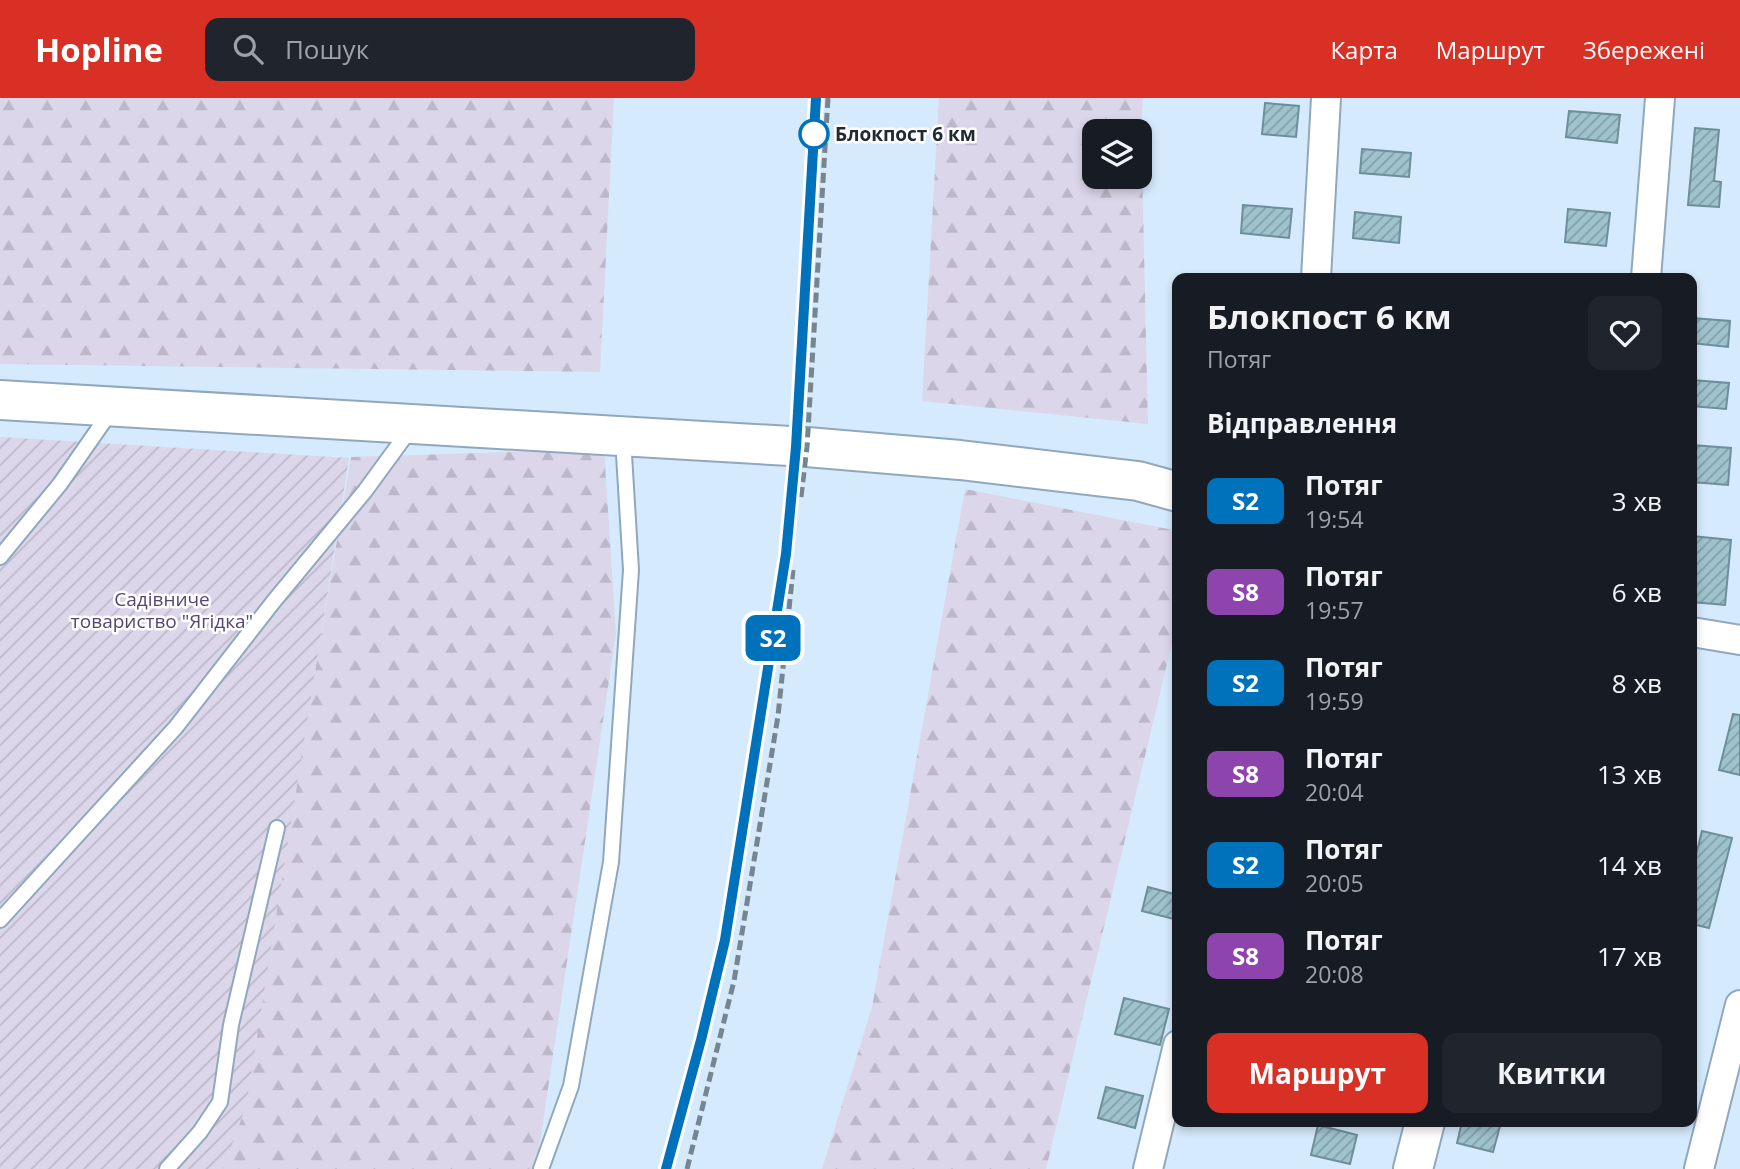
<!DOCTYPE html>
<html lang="uk">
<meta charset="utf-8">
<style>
:root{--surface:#171b24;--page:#20242c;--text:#f1f3f6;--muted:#9ea1a6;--accent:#d93025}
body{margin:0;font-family:"Open Sans",sans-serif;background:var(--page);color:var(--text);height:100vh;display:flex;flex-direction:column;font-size:26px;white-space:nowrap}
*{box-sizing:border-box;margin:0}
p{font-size:23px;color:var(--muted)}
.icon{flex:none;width:38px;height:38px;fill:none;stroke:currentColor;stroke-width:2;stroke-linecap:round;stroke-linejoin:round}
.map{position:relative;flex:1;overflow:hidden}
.details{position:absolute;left:1172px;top:175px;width:525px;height:854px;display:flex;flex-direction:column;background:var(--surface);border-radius:14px;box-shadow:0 4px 10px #0003}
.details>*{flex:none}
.badge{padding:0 14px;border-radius:10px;font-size:24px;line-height:46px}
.tools{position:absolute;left:1082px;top:21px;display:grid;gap:14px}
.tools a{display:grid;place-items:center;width:70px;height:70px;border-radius:14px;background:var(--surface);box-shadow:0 4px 10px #0003;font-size:35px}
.map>.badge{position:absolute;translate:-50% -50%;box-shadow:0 0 0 4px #fff}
h2{padding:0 35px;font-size:26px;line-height:63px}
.round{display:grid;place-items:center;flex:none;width:74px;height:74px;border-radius:14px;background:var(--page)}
.head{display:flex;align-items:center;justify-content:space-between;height:119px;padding:0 35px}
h1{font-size:33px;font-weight:700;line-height:52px}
.button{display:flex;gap:14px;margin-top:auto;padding:14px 35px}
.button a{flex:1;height:80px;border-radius:14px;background:var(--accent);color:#fff;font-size:28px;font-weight:700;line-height:80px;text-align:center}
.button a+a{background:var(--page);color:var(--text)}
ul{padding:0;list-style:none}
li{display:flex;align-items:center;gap:21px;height:91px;padding:0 35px}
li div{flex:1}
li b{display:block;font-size:26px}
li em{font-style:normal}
li .badge{min-width:77px;font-weight:700;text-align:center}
header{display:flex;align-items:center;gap:42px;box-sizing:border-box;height:98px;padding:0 35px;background:var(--accent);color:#fff}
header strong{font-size:33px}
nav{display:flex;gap:38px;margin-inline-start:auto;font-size:24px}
.search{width:490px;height:63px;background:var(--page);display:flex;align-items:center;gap:18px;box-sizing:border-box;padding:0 24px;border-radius:14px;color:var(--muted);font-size:26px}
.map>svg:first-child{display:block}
</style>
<header>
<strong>Hopline</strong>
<div class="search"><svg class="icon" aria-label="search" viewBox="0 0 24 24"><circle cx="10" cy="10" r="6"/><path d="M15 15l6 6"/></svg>Пошук</div>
<nav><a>Карта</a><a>Маршрут</a><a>Збережені</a></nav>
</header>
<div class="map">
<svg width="1740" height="1071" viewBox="0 0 1740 1071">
<defs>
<pattern id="forest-firs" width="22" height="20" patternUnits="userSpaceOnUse" patternTransform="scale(1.75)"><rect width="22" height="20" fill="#dcd6ea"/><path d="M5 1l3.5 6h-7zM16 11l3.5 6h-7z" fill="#bcb8c9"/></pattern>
<pattern id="garden-furrows" width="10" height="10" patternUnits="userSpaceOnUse" patternTransform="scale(1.75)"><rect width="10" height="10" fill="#dcd6ea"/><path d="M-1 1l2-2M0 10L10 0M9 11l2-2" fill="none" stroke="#bcb8c9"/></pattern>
<pattern id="building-hatch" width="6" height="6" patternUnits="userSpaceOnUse" patternTransform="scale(1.75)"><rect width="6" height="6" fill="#9fc3ce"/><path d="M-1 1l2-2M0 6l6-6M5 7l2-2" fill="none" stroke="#819fa8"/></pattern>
</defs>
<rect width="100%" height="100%" fill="#d5eafc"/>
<g fill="url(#forest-firs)" fill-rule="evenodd">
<polygon points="0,0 614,0 600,274 0,266"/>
<path d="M 939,0 L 1143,0 L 1141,25 L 1148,326 L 922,303 ZM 1139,33 L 1139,79 L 1094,79 L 1094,33 Z"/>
<polygon points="604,351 616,536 536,1071 222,1071 239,1024 351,359"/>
<polygon points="965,391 1178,433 1178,520 1046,1071 822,1071 872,909"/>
</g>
<polygon fill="url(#garden-furrows)" points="0,339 349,360 246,1008 223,1071 0,1071"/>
<g fill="url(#building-hatch)" stroke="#6c8f9a" stroke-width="2">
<polygon points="1265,5 1299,8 1296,39 1262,36"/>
<polygon points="1569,13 1620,17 1617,45 1566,39"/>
<polygon points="1695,30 1719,32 1714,83 1721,84 1719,109 1688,107"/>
<polygon points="1362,51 1411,55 1409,79 1360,75"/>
<polygon points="1243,107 1292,111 1289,140 1241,135"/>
<polygon points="1568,111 1610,115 1606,148 1565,144"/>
<polygon points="1355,114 1401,119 1399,145 1353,140"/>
<polygon points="1692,220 1730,223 1728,249 1692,245"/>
<polygon points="1692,282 1729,285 1726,311 1692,308"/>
<polygon points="1692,347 1731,350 1728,387 1692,384"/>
<polygon points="1692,438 1731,442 1725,507 1692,504"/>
<polygon points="1733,616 1740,617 1740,677 1719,672"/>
<polygon points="1702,733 1732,740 1709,830 1692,826 1692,773"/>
<polygon points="1148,789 1178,797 1178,822 1142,813"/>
<polygon points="1124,900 1169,911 1160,947 1115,936"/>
<polygon points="1106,989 1143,998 1135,1030 1098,1020"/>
<polygon points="1462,1024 1481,1024 1500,1028 1493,1054 1457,1045"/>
<polygon points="1318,1027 1357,1037 1350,1066 1311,1057"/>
</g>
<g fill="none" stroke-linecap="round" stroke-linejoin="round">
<defs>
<g id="lane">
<polyline points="0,459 60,386 111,313"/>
<polyline points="0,822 176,629 274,503 365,393 411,330"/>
<polyline points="167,1071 200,1034 220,1004 231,927 277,730"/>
<polyline points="541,1071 571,988 611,764 631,472 623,340"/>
</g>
<g id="street">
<polyline points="1316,180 1326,0"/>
<polyline points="1646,180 1660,0"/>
<polyline points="1692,534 1740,542"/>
<polyline points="1148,1071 1178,947"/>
<polyline points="1699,1071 1740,907"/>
</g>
<g id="secondary">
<polyline points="0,302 807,349 960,362 1138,383 1178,394"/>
<polyline points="1413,1071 1425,1024"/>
</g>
</defs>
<use href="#lane" stroke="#90a8be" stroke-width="18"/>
<use href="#street" stroke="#90a8be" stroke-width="32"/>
<use href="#secondary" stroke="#90a8be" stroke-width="42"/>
<use href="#lane" stroke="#fff" stroke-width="14"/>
<use href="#street" stroke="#fff" stroke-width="28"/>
<use href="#secondary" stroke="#fff" stroke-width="38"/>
<g stroke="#758591" stroke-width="5" stroke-dasharray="10 5" stroke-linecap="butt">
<polyline points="801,399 807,349 828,0"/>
<polyline points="666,1071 701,942 725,842 786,456 796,349 816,0"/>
<polyline points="687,1071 734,883 778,618 793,472"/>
</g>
</g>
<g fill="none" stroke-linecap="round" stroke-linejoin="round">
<defs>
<polyline id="line" points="666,1071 701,942 725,842 786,456 796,349 816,0"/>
</defs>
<use href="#line" stroke="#fff" stroke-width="16"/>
<use href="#line" stroke="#0072bc" stroke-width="10"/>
</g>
<circle fill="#fff" stroke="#0072bc" stroke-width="3.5" cx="814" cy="36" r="14"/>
<g text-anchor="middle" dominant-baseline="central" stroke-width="5" stroke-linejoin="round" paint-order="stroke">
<g font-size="19" font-weight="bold" fill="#202a32" stroke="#fff" text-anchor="start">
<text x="835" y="36">Блокпост 6 км</text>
</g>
<g font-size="19" fill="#564674" stroke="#fff">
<text x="162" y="501">Садівниче<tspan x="162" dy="22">товариство "Ягідка"</tspan></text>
</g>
</g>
</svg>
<div class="tools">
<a><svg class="icon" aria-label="layers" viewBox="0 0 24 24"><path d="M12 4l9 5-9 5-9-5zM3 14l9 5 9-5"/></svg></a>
</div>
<b class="badge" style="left:773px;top:540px;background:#0072bc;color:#fff">S2</b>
<section class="details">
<div class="head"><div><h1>Блокпост 6 км</h1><p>Потяг</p></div><a class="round"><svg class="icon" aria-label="heart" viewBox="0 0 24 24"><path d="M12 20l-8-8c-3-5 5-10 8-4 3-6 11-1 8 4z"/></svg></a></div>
<h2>Відправлення</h2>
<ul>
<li><span class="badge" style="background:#0072bc;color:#fff">S2</span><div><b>Потяг</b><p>19:54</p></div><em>3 хв</em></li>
<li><span class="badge" style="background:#8e44ad;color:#fff">S8</span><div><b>Потяг</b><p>19:57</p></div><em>6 хв</em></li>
<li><span class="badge" style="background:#0072bc;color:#fff">S2</span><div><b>Потяг</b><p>19:59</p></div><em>8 хв</em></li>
<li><span class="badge" style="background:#8e44ad;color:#fff">S8</span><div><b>Потяг</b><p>20:04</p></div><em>13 хв</em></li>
<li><span class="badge" style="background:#0072bc;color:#fff">S2</span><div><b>Потяг</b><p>20:05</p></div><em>14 хв</em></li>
<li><span class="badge" style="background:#8e44ad;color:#fff">S8</span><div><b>Потяг</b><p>20:08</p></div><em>17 хв</em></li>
</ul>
<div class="button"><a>Маршрут</a><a>Квитки</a></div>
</section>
</div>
